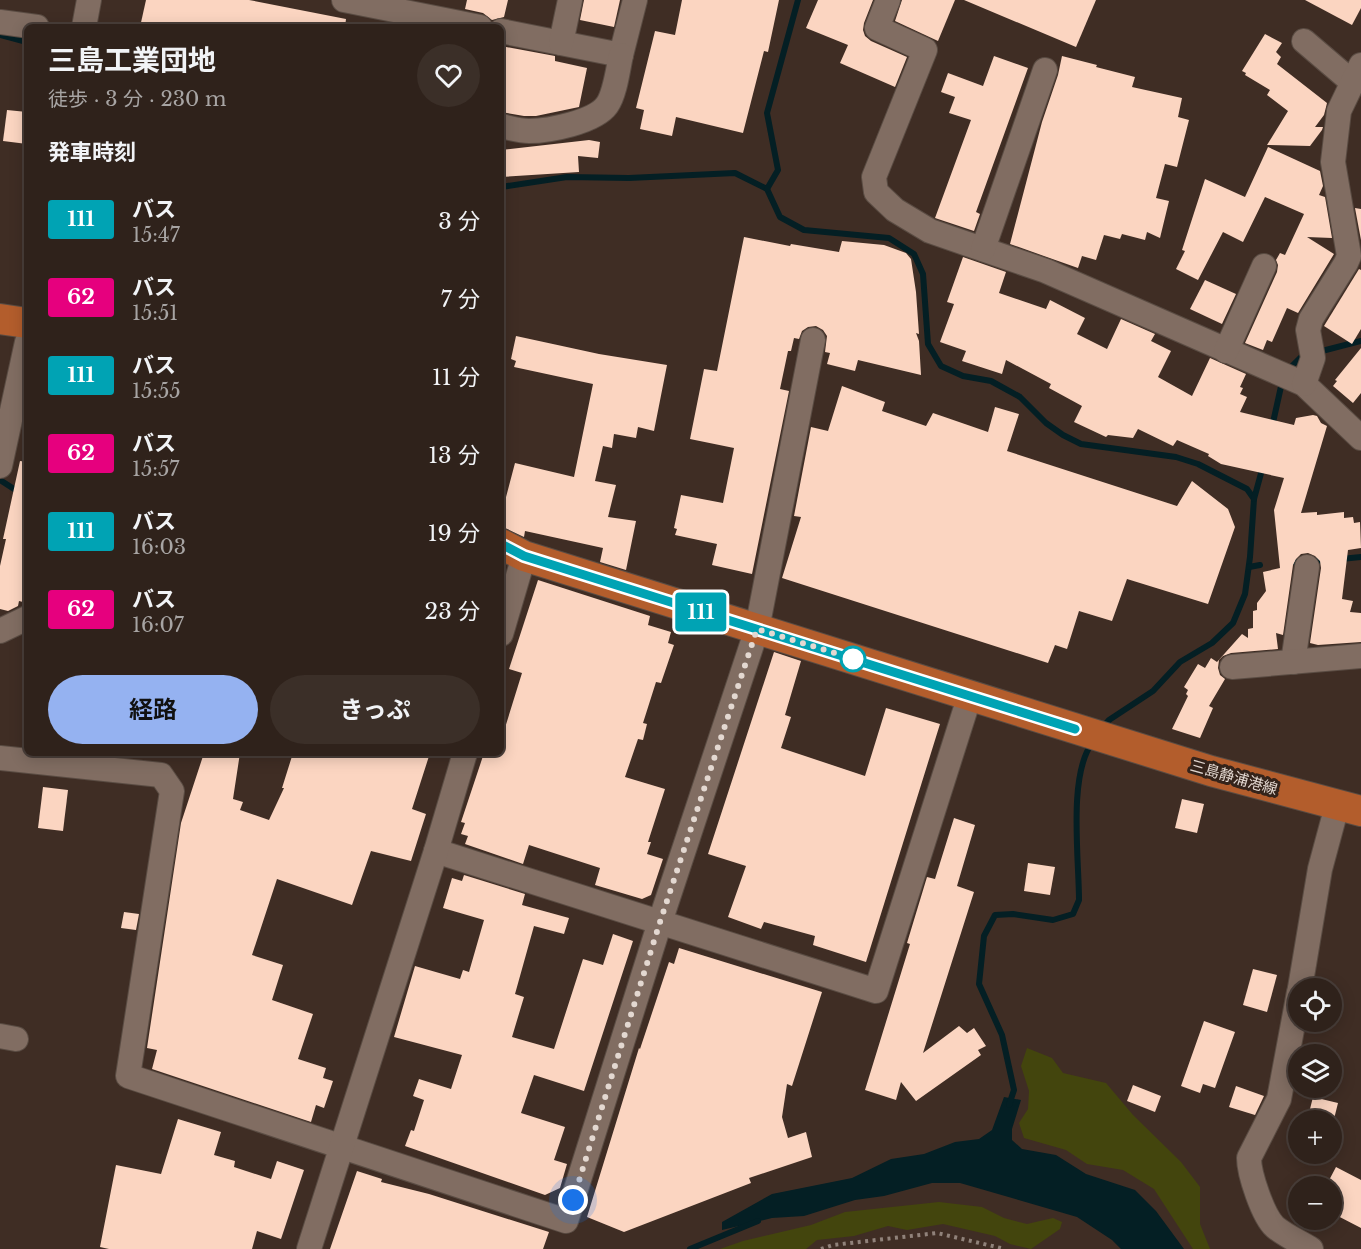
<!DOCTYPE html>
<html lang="ja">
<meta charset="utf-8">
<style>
:root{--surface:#2f221b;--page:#3b2f28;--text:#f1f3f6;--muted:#a7a4a3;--line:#4a3f3a;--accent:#95b2f1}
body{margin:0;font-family:"Libre Baskerville","Noto Sans JP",serif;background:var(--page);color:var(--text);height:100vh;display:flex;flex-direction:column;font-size:22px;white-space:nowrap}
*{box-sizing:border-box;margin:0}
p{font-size:20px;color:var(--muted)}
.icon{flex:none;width:33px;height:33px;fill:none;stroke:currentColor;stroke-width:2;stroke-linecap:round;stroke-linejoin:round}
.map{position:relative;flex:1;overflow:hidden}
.side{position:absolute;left:24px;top:24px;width:480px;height:732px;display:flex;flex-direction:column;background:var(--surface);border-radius:9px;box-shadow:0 3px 15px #0003,0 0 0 2px var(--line)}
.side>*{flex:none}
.badge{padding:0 12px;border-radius:4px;font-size:21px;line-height:39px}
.controls{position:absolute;left:1288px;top:978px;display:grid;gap:12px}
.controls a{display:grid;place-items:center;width:54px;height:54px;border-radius:50%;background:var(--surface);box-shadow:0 3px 15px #0003,0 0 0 2px var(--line);font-size:30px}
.you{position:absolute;width:30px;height:30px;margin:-15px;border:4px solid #fff;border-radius:50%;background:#1a73e8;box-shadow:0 0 0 9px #1a73e833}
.map>.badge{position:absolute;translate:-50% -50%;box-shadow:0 0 0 3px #fff}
h2{padding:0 24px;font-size:22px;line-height:54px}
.round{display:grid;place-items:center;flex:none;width:63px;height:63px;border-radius:32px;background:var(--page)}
.overview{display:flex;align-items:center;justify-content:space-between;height:102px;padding:0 24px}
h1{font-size:28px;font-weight:700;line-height:45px}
.primary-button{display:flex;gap:12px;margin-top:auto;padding:12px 24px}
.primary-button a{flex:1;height:69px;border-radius:36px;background:var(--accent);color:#111;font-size:24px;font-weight:700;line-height:69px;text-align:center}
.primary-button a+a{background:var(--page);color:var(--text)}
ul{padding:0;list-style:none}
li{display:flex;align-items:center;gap:18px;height:78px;padding:0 24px}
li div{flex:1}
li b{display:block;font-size:22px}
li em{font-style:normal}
li .badge{min-width:66px;font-weight:700;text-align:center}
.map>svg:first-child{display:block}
</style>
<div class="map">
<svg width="1361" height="1249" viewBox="0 0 1361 1249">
<rect width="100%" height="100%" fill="#3f2d24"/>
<g fill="#43450d">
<polygon points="1027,1048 1052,1058 1063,1073 1106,1083 1133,1115 1181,1162 1200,1187 1200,1224 1210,1249 1193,1249 1154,1189 1123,1170 1087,1164 1066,1150 1024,1138 1019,1123 1028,1109 1029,1091 1021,1066"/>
<polygon points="939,1202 982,1207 1004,1218 1027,1224 1053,1218 1062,1222 1060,1229 1031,1249 1010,1244 995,1236 943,1224 907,1230 888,1226 854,1236 817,1240 806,1249 720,1249 743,1241 811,1225 845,1212"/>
</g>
<polygon fill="#041f24" points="1004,1097 1021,1100 1012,1129 1012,1140 1022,1149 1056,1155 1086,1174 1135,1190 1156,1211 1184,1249 1121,1249 1112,1240 1077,1217 960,1183 932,1183 884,1196 855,1200 804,1216 772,1218 722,1230 722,1222 772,1194 852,1178 891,1159 924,1154 955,1142 979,1139 992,1130"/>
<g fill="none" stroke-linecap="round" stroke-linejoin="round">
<g stroke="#041f24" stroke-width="6">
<polyline points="0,35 27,42"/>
<polyline points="501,187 567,177 629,178 735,173 767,189 780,217 804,230 889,238 914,254 923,274 928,344 941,366 963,376 991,381 1020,397 1046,423 1063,435 1081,444 1176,457 1198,464 1247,489 1254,499 1250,557 1245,594 1233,623 1212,643 1180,662 1153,691 1109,720 1103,727"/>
<polyline points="767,189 778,170 767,113 798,0"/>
<polyline points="1318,352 1361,341"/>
<polyline points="1288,370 1301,357 1308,355"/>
<polyline points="1272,427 1282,382"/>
<polyline points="0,480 14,489 27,492"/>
<polyline points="1254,499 1263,466"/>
<polyline points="1341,559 1361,557"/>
<polyline points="1295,562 1327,560"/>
<polyline points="1249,567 1260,565"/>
<path d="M 1009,1105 L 1014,1090 L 1002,1035 L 979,984 L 984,936 L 995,915 L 1013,914 L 1053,920 L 1073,914 L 1079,900 C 1079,859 1068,776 1092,743"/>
<polyline points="690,1249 758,1221"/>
</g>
</g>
<g fill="#fbd5c1">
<polygon points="146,0 249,0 346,19 345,27 140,27"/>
<polygon points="467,0 508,0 504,17 492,20 483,13 465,9"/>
<polygon points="584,0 620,0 614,27 580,20"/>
<polygon points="682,0 779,0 768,52 764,51 743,133 676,117 672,136 640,129 644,110 636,108 655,31 675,35"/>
<polygon points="818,0 873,0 864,23 863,30 865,36 871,41 907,57 895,87 840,63 848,45 806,28"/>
<polygon points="902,0 955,0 938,41 895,21"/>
<polygon points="964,0 1096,0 1076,47"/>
<polygon points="1305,0 1361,0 1361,8 1352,25"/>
<polygon points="1265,34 1282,43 1276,52 1281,57 1277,64 1327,103 1324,115 1315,127 1323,127 1322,130 1310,146 1267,145 1288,111 1267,95 1270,90 1245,75 1246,73 1242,71"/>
<polygon points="501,46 555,56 555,61 587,68 579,107 536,116 524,116 501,112"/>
<polygon points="994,56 1028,68 976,212 980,214 974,231 935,218 971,120 949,113 955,97 941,92 948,73 983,86"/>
<polygon points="1062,56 1097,65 1096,67 1135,77 1132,87 1182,98 1178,117 1189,120 1177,167 1165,164 1156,198 1169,201 1160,238 1147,232 1145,240 1122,234 1120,239 1104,235 1096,260 1082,256 1078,268 1010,244 1042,122 1058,75"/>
<polygon points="7,110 27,112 27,144 3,141"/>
<polygon points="589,140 600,142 598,158 578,156 579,172 501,177 501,150"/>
<polygon points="1268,147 1320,171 1323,186 1319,195 1325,197 1332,238 1307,237 1334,254 1298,313 1287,308 1272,342 1267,340 1263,350 1245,343 1277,272 1278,265 1276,260 1280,253 1285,255 1304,214 1265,197 1243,242 1223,232 1198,280 1176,269 1185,251 1182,250 1205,179 1245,197"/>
<polygon points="1355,208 1361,209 1361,240"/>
<polygon points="744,237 790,246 791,244 839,252 842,241 884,245 906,253 911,259 916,292 919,334 916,333 919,341 921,375 858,360 855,371 827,364 830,353 825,352 827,336 823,330 816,326 808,327 802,331 799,339 794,338 791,351 788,351 780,389 789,391 752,574 712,565 717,544 675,535 677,529 674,528 681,495 723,503 734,448 690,439 704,369 717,371"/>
<polygon points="963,257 1006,272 999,293 1046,309 1050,300 1085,318 1077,334 1107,349 1121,319 1155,334 1151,341 1171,351 1158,377 1192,396 1210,358 1246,374 1240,387 1243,388 1240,394 1247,397 1240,412 1294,425 1296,418 1313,415 1317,416 1321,423 1327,426 1301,513 1317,512 1317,515 1344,512 1344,518 1353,517 1354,523 1360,522 1361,548 1348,550 1342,599 1353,601 1350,612 1361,613 1361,642 1318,645 1310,643 1321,568 1320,561 1315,556 1308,553 1301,554 1296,559 1293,565 1283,635 1276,633 1278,649 1231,653 1223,656 1219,660 1218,668 1220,675 1225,679 1209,706 1213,708 1200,738 1172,729 1188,696 1186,694 1188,690 1184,687 1198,664 1205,668 1211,658 1217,662 1242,634 1248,638 1248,629 1253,628 1253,611 1257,610 1257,603 1266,591 1263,572 1280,568 1274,510 1284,478 1221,464 1208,456 1209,454 1177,440 1173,446 1138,429 1133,438 1108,435 1106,437 1074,422 1082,406 1049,388 1051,384 1006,360 1002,374 962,361 966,351 940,342 954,304 947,302"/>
<polygon points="1359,269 1361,270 1361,329 1352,344 1324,326"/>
<polygon points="1205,280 1236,294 1222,324 1190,309"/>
<polygon points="516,336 599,354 667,365 654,431 638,427 636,438 614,434 612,448 603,446 595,481 616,485 608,517 636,521 626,570 600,562 603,548 525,531 524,537 503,527 504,525 501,524 501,516 515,463 574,477 593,384 514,367 516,361 511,359"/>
<polygon points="1361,348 1361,393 1353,403 1333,386 1337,381 1335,380"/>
<polygon points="842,386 885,402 882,411 926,426 933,413 988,432 995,407 1019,414 1007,451 1177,506 1192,481 1228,509 1235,527 1208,604 1127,579 1112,621 1079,611 1067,649 1055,645 1048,663 782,578 801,517 794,516 811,427 828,431"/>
<polygon points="20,461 27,462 27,580 23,602 19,601 18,606 8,611 0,609 0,566 6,539 3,539"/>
<polygon points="538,580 650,616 648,625 671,632 668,643 674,645 661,683 656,682 643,723 647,724 643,740 638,739 625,777 665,789 648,842 651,842 647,854 663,859 651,895 642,899 595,885 600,868 529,845 523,864 465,844 468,836 461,834 465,823 461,822 484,753 501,753 501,730 504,731 522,673 509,669"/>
<polygon points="774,652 801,661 785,715 791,717 781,748 865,776 886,708 940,724 866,962 813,945 815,936 764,922 761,929 728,917 746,866 708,854"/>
<polygon points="204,753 240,753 233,799 243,802 240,810 269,820 284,788 282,788 293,753 430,753 412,809 426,814 411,861 371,851 352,905 277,879 252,955 283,965 272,1000 313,1014 298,1059 326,1068 323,1078 333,1081 324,1108 316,1105 311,1122 152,1069 157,1050 147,1048 181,823"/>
<polygon points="43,787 68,790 63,831 38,828"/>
<polygon points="1182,799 1204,804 1197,833 1175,828"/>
<polygon points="954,818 975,825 957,886 974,892 923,1053 959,1026 967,1033 974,1028 986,1046 978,1050 981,1055 916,1101 901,1082 896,1100 865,1090 910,944 907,943 927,877 935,879"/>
<polygon points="1028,863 1055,867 1050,895 1024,891"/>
<polygon points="464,875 525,894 522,905 569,918 564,934 534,926 515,994 524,997 512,1037 554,1049 583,959 603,965 613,934 633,941 584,1091 534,1075 521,1113 565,1127 554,1160 567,1164 560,1188 545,1195 405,1146 411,1130 414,1131 424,1100 413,1096 419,1079 451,1089 462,1055 394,1037 415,966 460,979 463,970 469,972 484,920 443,908 452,878 462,881"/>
<polygon points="124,912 139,914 136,930 121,928"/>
<polygon points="679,948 822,992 792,1086 787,1084 782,1117 788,1138 806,1132 812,1157 749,1178 751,1183 624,1232 587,1217 639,1048 640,1049 669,962 674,964"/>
<polygon points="1253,969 1277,975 1267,1012 1243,1005"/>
<polygon points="1204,1021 1235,1032 1215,1088 1203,1084 1200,1093 1181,1086"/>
<polygon points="1133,1085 1161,1096 1155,1112 1127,1101"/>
<polygon points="1236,1086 1264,1096 1255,1115 1229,1107"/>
<polygon points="1313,1097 1338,1103 1334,1119 1309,1113"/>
<polygon points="178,1119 221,1132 214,1155 235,1161 234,1167 271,1179 277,1161 304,1170 281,1239 257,1231 252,1249 109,1249 100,1247 116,1165 161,1174"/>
<polygon points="1336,1167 1361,1180 1361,1228 1332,1213 1332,1186 1326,1186"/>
<polygon points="357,1171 382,1179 381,1182 429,1194 549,1232 543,1249 330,1249"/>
</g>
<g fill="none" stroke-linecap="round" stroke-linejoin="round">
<defs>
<g id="minor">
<polyline points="344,0 480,27"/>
<polyline points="888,0 877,28 925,50 874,177 876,192 895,210 930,231 1046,271 1304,384 1361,438"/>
<polyline points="0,22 37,27"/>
<polyline points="84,27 89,0"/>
<polyline points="501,31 621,55 635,0"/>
<polyline points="1304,41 1352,82"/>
<polyline points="561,43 570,0"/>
<path d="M 501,126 C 510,128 520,131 529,131 C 549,131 595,122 607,105 C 615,94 618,69 621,55"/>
<polyline points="983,249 1045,70"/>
<polyline points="1226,351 1264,266"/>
<polyline points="1304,384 1313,358 1308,330 1311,319 1346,263 1349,256 1333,162 1339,111 1361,65"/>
<polyline points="0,466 27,342"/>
<polyline points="0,631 27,618"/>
<polyline points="501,634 524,556"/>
<polyline points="1293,662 1307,567"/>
<polyline points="1232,667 1361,656"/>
<polyline points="0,758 161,775 172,791 128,1076 566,1221 660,922 757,629 813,340"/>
<polyline points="436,851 876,991 970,695"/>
<polyline points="1300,988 1320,869 1337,806"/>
<path d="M 1299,992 L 1279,1099 L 1249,1158 C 1249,1174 1263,1216 1275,1227 C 1286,1236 1300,1242 1311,1249"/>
<polyline points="0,1036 16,1039"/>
<polyline points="309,1249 436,851 465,753"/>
</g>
<g id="major">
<polyline points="0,319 27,323"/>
<polyline points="501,544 524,556 1211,771 1361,811"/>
</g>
</defs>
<use href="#minor" stroke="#5a4c43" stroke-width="26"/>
<use href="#major" stroke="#5a4c43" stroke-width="32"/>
<polyline stroke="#90827a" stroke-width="4" stroke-dasharray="3 4.5" stroke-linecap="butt" points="821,1249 833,1245 937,1233 1005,1249"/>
<use href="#minor" stroke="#816d62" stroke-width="24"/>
<use href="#major" stroke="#b35d2c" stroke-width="30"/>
</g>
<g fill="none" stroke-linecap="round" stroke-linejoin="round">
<defs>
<polyline id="line" points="501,544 524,556 1075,729"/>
</defs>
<use href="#line" stroke="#fff" stroke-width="14"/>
<use href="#line" stroke="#00a3b4" stroke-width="9"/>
<polyline stroke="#e3d8d1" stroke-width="6" stroke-dasharray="0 10.8" points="573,1200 660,922 757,629 864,662 853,659"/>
</g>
<circle fill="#fff" stroke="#00a3b4" stroke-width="3" cx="853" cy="659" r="12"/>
<g text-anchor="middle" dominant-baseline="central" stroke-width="6" stroke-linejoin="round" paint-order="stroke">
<g font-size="15" fill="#e3d8d1" stroke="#34231a">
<text transform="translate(1234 777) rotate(16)">三島静浦港線</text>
</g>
</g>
</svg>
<div class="controls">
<a><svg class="icon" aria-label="locate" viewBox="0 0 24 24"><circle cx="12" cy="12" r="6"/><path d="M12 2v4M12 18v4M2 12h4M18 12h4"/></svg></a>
<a><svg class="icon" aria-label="layers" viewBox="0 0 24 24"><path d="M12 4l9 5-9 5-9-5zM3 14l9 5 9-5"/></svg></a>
<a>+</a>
<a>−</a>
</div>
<div class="you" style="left:573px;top:1200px"></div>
<b class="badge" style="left:701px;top:612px;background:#00a3b4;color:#fff">111</b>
<section class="side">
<div class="overview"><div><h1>三島工業団地</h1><p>徒歩 · 3 分 · 230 m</p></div><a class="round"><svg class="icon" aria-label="heart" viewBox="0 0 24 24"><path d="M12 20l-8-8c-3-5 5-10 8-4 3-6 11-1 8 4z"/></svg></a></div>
<h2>発車時刻</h2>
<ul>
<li><span class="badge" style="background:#00a3b4;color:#fff">111</span><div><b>バス</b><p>15:47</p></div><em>3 分</em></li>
<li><span class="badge" style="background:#e6007e;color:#fff">62</span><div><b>バス</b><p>15:51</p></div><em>7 分</em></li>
<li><span class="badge" style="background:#00a3b4;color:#fff">111</span><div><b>バス</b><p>15:55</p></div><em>11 分</em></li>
<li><span class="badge" style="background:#e6007e;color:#fff">62</span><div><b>バス</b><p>15:57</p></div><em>13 分</em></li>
<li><span class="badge" style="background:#00a3b4;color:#fff">111</span><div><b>バス</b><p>16:03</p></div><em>19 分</em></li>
<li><span class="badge" style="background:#e6007e;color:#fff">62</span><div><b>バス</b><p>16:07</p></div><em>23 分</em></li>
</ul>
<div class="primary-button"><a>経路</a><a>きっぷ</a></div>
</section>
</div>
